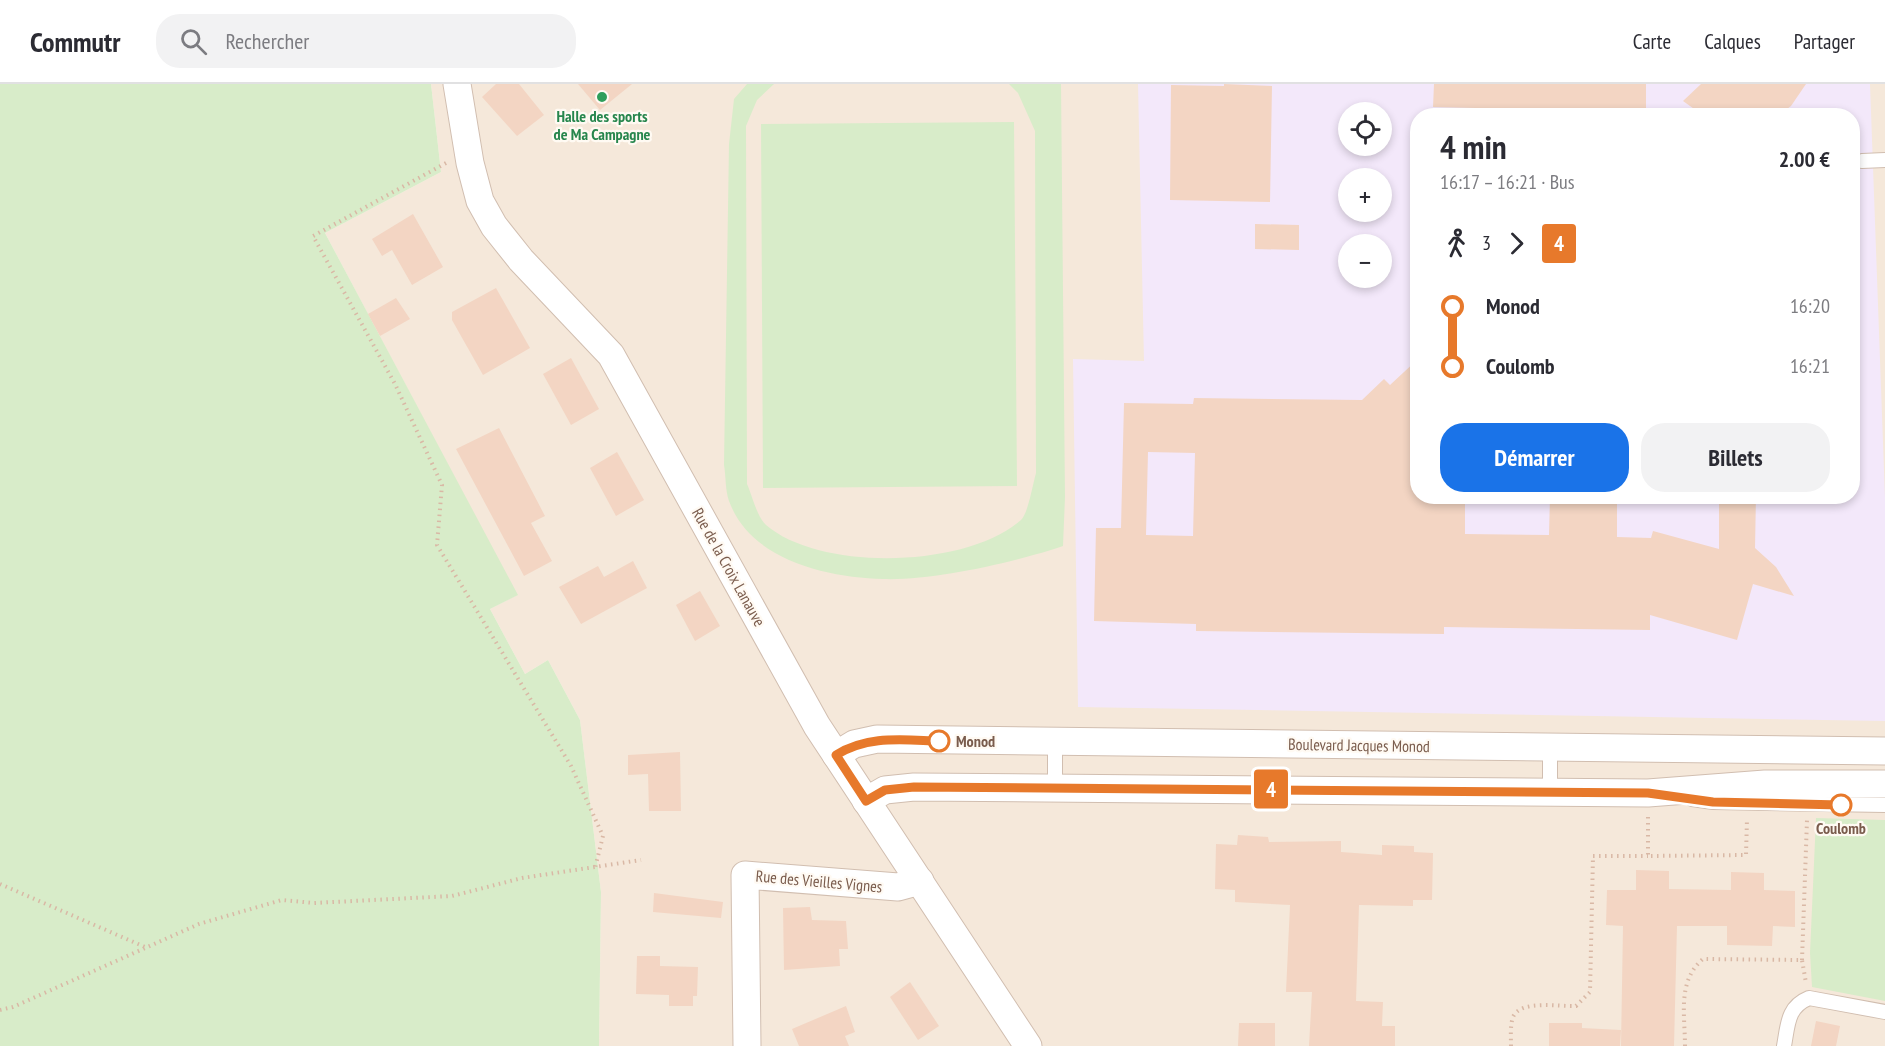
<!DOCTYPE html>
<html lang="fr">
<meta charset="utf-8">
<style>
:root{--surface:#fff;--page:#f2f2f3;--text:#2b2b33;--muted:#7c7c81;--line:#e1e1e2;--accent:#1a73e8}
body{margin:0;font-family:"PT Sans Narrow",sans-serif;background:var(--page);color:var(--text);height:100vh;display:flex;flex-direction:column;font-size:22px;white-space:nowrap}
*{box-sizing:border-box;margin:0}
p{font-size:20px;color:var(--muted)}
.icon{flex:none;width:33px;height:33px;fill:none;stroke:currentColor;stroke-width:2;stroke-linecap:round;stroke-linejoin:round}
.map{position:relative;flex:1;overflow:hidden}
.panel{position:absolute;left:1410px;top:24px;width:450px;height:396px;display:flex;flex-direction:column;background:var(--surface);border-radius:24px;box-shadow:0 3px 9px #0003}
.panel>*{flex:none}
.badge{padding:0 12px;border-radius:4px;font-size:21px;line-height:39px}
.buttons{position:absolute;left:1338px;top:18px;display:grid;gap:12px}
.buttons a{display:grid;place-items:center;width:54px;height:54px;border-radius:50%;background:var(--surface);box-shadow:0 3px 9px #0003;font-size:30px}
.map>.badge{position:absolute;translate:-50% -50%;box-shadow:0 0 0 3px #fff}
.legs{display:flex;align-items:center;gap:9px;height:66px;padding:0 30px;font-size:20px}
.legs p{margin-inline-start:auto}
.headline{display:flex;align-items:center;justify-content:space-between;height:102px;padding:0 30px}
h1{font-size:33px;font-weight:800;line-height:45px}
.primary-button{display:flex;gap:12px;margin-top:auto;padding:12px 30px}
.primary-button a{flex:1;height:69px;border-radius:24px;background:var(--accent);color:#fff;font-size:24px;font-weight:800;line-height:69px;text-align:center}
.primary-button a+a{background:var(--page);color:var(--text)}
ul{padding:0 30px;list-style:none}
li{display:flex;align-items:center;gap:21px;height:60px;font-size:22px}
li i{display:grid;place-items:center;width:9px;height:100%;margin:0 8px;background:currentColor}
li i::after{content:'';width:15px;height:15px;margin:-8px;border:4px solid;border-radius:50%;background:var(--surface)}
li p{margin-inline-start:auto}
li:first-child i{background:linear-gradient(#0000 50%,currentColor 0)}
li:last-child i{background:linear-gradient(currentColor 50%,#0000 0)}
header{display:flex;align-items:center;gap:36px;box-sizing:border-box;height:84px;padding:0 30px;background:var(--surface);border-bottom:2px solid var(--line)}
header strong{font-size:28px}
nav{display:flex;gap:33px;margin-inline-start:auto;font-size:21px}
.search{width:420px;height:54px;background:var(--page);display:flex;align-items:center;gap:15px;box-sizing:border-box;padding:0 21px;border-radius:24px;color:var(--muted);font-size:22px}
.map>svg:first-child{display:block}
</style>
<header>
<strong>Commutr</strong>
<div class="search"><svg class="icon" aria-label="search" viewBox="0 0 24 24"><circle cx="10" cy="10" r="6"/><path d="M15 15l6 6"/></svg>Rechercher</div>
<nav><a>Carte</a><a>Calques</a><a>Partager</a></nav>
</header>
<div class="map">
<svg width="1885" height="962" viewBox="0 0 1885 962">
<rect width="100%" height="100%" fill="#fdf6ec"/>
<path fill="#f5e8da" fill-rule="evenodd" d="M 431,0 L 1885,0 L 1885,962 L 599,962 L 601,808 L 580,636 L 548,576 L 525,590 L 490,525 L 517,511 L 325,149 L 441,88 ZM 1348,28 L 1382,28 L 1382,62 L 1348,62 ZM 1418,32 L 1852,32 L 1852,412 L 1418,412 ZM 1348,94 L 1382,94 L 1382,128 L 1348,128 ZM 1348,160 L 1382,160 L 1382,194 L 1348,194 Z"/>
<path fill="#f3e8fa" fill-rule="evenodd" d="M 1138,0 L 1870,0 L 1885,414 L 1885,637 L 1078,623 L 1073,275 L 1144,277 ZM 1348,28 L 1382,28 L 1382,62 L 1348,62 ZM 1418,32 L 1852,32 L 1852,412 L 1418,412 ZM 1348,94 L 1382,94 L 1382,128 L 1348,128 ZM 1348,160 L 1382,160 L 1382,194 L 1348,194 Z"/>
<g fill="#d8ecc9">
<polygon points="0,0 431,0 441,88 325,149 518,511 490,525 525,590 548,576 580,636 601,808 599,962 0,962"/>
<path d="M 747,0 L 774,0 L 757,16 L 746,42 L 747,400 C 752,411 757,433 766,441 C 821,488 967,484 1021,436 C 1028,430 1033,399 1036,389 L 1035,47 L 1018,9 L 1009,0 L 1061,0 L 1065,413 L 1063,462 C 1016,478 932,497 883,495 C 827,493 751,477 729,417 C 725,406 726,392 724,381 L 729,60 L 734,15 Z"/>
<polygon points="1014,38 1017,402 763,404 761,40"/>
<polygon points="1816,734 1885,736 1885,917 1812,903 1810,869"/>
</g>
<g fill="#f3d5c3" fill-rule="evenodd">
<polygon points="496,0 519,0 544,31 517,52 482,13"/>
<polygon points="578,0 632,0 600,26"/>
<polygon points="1224,0 1272,2 1270,118 1170,116 1171,1 1224,2"/>
<polygon points="1434,0 1646,0 1646,27 1606,26 1606,32 1569,31 1569,26 1522,25 1522,30 1476,29 1475,24 1433,23"/>
<polygon points="1701,0 1806,0 1791,22 1778,32 1704,32 1683,17"/>
<polygon points="413,130 443,183 412,201 392,166 382,172 372,155"/>
<polygon points="1255,140 1299,141 1299,166 1255,165"/>
<polygon points="496,204 530,264 483,291 452,236 452,228"/>
<polygon points="396,214 410,235 380,252 368,230"/>
<polygon points="571,274 599,325 571,341 543,290"/>
<path d="M 1418,275 L 1418,412 L 1465,412 L 1465,450 L 1549,451 L 1550,412 L 1617,412 L 1617,453 L 1651,454 L 1653,447 L 1719,465 L 1719,412 L 1756,412 L 1755,464 L 1776,483 L 1794,512 L 1753,500 L 1737,556 L 1650,531 L 1650,546 L 1444,543 L 1444,550 L 1196,547 L 1196,540 L 1094,537 L 1096,444 L 1121,444 L 1124,319 L 1193,320 L 1194,314 L 1362,316 L 1384,295 L 1390,301 ZM 1148,368 L 1195,369 L 1193,452 L 1146,451 Z"/>
<polygon points="499,344 545,432 531,439 552,477 524,492 456,365"/>
<polygon points="617,368 644,416 616,432 590,384"/>
<polygon points="633,477 647,504 581,540 559,503 598,482 604,493"/>
<polygon points="700,507 720,542 695,557 676,521"/>
<polygon points="680,668 681,727 649,727 648,690 628,691 628,671"/>
<polygon points="1238,751 1268,753 1269,758 1341,757 1341,768 1382,771 1382,761 1414,762 1414,768 1433,769 1432,816 1413,816 1413,822 1359,821 1356,917 1383,918 1382,942 1395,942 1395,962 1309,962 1312,908 1286,908 1290,821 1235,818 1235,806 1215,805 1216,760 1237,761"/>
<polygon points="1636,786 1669,787 1669,805 1731,806 1731,788 1764,789 1764,806 1795,807 1795,843 1773,842 1772,862 1727,861 1727,842 1677,842 1674,962 1621,962 1623,842 1606,841 1607,806 1636,806"/>
<polygon points="654,809 723,818 721,834 653,828"/>
<polygon points="810,823 812,836 846,837 848,865 839,865 840,882 784,886 783,824"/>
<polygon points="637,872 660,872 660,882 698,883 697,912 693,912 693,922 669,922 669,911 636,910"/>
<polygon points="910,898 939,942 918,956 890,913"/>
<polygon points="846,922 855,948 845,952 849,962 799,962 792,945"/>
<polygon points="1816,937 1840,942 1836,962 1811,962"/>
<polygon points="1239,939 1275,939 1275,962 1238,962"/>
<polygon points="1549,939 1582,939 1582,944 1621,946 1620,962 1549,962"/>
</g>
<g fill="none" stroke-linecap="round" stroke-linejoin="round">
<defs>
<g id="service">
<polyline points="1862,77 1885,76"/>
<polyline points="1055,656 1055,703"/>
<polyline points="1550,709 1550,663"/>
<polyline points="1692,715 1713,718 1885,721"/>
<path d="M 1784,962 C 1788,941 1787,923 1809,914 L 1885,928"/>
</g>
<g id="minor">
<polyline points="457,0 470,79 480,117 494,142 521,176 611,271 817,642 1028,962"/>
<polyline points="836,671 854,660 877,655 1885,667"/>
<polyline points="866,717 885,706 914,703 1648,709 1765,700 1885,700"/>
<polyline points="747,962 745,791 898,803 920,797"/>
</g>
</defs>
<use href="#service" stroke="#d1beb0" stroke-width="16"/>
<use href="#minor" stroke="#d1beb0" stroke-width="29"/>
<g stroke="#d9b8a5" stroke-width="4" stroke-dasharray="1.5 4.5" stroke-linecap="butt">
<polyline points="446,79 313,152 395,300 442,401 437,461 571,682 603,752 595,784"/>
<polyline points="1648,733 1648,772 1746,771 1747,735"/>
<polyline points="0,800 145,863"/>
<polyline points="1802,876 1807,736"/>
<polyline points="0,926 13,923 199,840 282,816 314,819 452,812 522,794 641,776"/>
<path d="M 1511,962 C 1511,953 1510,942 1513,933 C 1521,915 1560,923 1576,922 L 1590,908 L 1593,772 L 1648,772"/>
<path d="M 1685,962 C 1685,931 1677,897 1703,875 L 1802,876 L 1806,899"/>
</g>
<use href="#service" stroke="#fff" stroke-width="14"/>
<use href="#minor" stroke="#fff" stroke-width="27"/>
</g>
<g fill="none" stroke-linecap="round" stroke-linejoin="round">
<defs>
<path id="line-1" d="M 939,657 C 902,656 868,651 836,671 L 866,717 L 885,706 L 914,703 L 1648,709 L 1713,718 L 1841,721"/>
</defs>
<use href="#line-1" stroke="#fff" stroke-width="14"/>
<use href="#line-1" stroke="#e7792b" stroke-width="9"/>
</g>
<circle fill="#2e9e5b" stroke="#fffaf3" stroke-width="2" cx="602" cy="13" r="6"/>
<g fill="#fff" stroke="#e7792b" stroke-width="3">
<circle cx="939" cy="657" r="10"/>
<circle cx="1841" cy="721" r="10"/>
</g>
<g text-anchor="middle" dominant-baseline="central" stroke-width="4.5" stroke-linejoin="round" paint-order="stroke">
<g font-size="16" font-weight="bold" fill="#27864d" stroke="#fffaf3">
<text x="602" y="32">Halle des sports<tspan x="602" dy="18">de Ma Campagne</tspan></text>
</g>
<g font-size="16" fill="#7a5c4d" stroke="#fffaf3">
<text transform="translate(729 483) rotate(61)">Rue de la Croix Lanauve</text>
<text transform="translate(1359 661) rotate(1)">Boulevard Jacques Monod</text>
<text transform="translate(819 797) rotate(5)">Rue des Vieilles Vignes</text>
</g>
<g font-size="16" font-weight="bold" fill="#7a5c4d" stroke="#fffaf3" text-anchor="start">
<text x="956" y="657">Monod</text>
<text x="1841" y="744" text-anchor="middle">Coulomb</text>
</g>
</g>
</svg>
<div class="buttons">
<a><svg class="icon" aria-label="locate" viewBox="0 0 24 24"><circle cx="12" cy="12" r="6"/><path d="M12 2v4M12 18v4M2 12h4M18 12h4"/></svg></a>
<a>+</a>
<a>−</a>
</div>
<b class="badge" style="left:1271px;top:705px;background:#e7792b;color:#fff">4</b>
<section class="panel">
<div class="headline"><div><h1>4 min</h1><p>16:17 – 16:21 · Bus</p></div><b>2.00 €</b></div>
<div class="legs"><svg class="icon" aria-label="walk" viewBox="0 0 24 24"><circle cx="13" cy="4" r="2"/><path d="M13 8l-2 6 4 7M11 14l-3 7M7 12l3-4h3l4 4"/></svg>3<svg class="icon" aria-label="forward" viewBox="0 0 24 24"><path d="M9 5l7 7-7 7"/></svg><b class="badge" style="background:#e7792b;color:#fff">4</b></div>
<ul>
<li><i style="color:#e7792b"></i><b>Monod</b><p>16:20</p></li>
<li><i style="color:#e7792b"></i><b>Coulomb</b><p>16:21</p></li>
</ul>
<div class="primary-button"><a>Démarrer</a><a>Billets</a></div>
</section>
</div>
